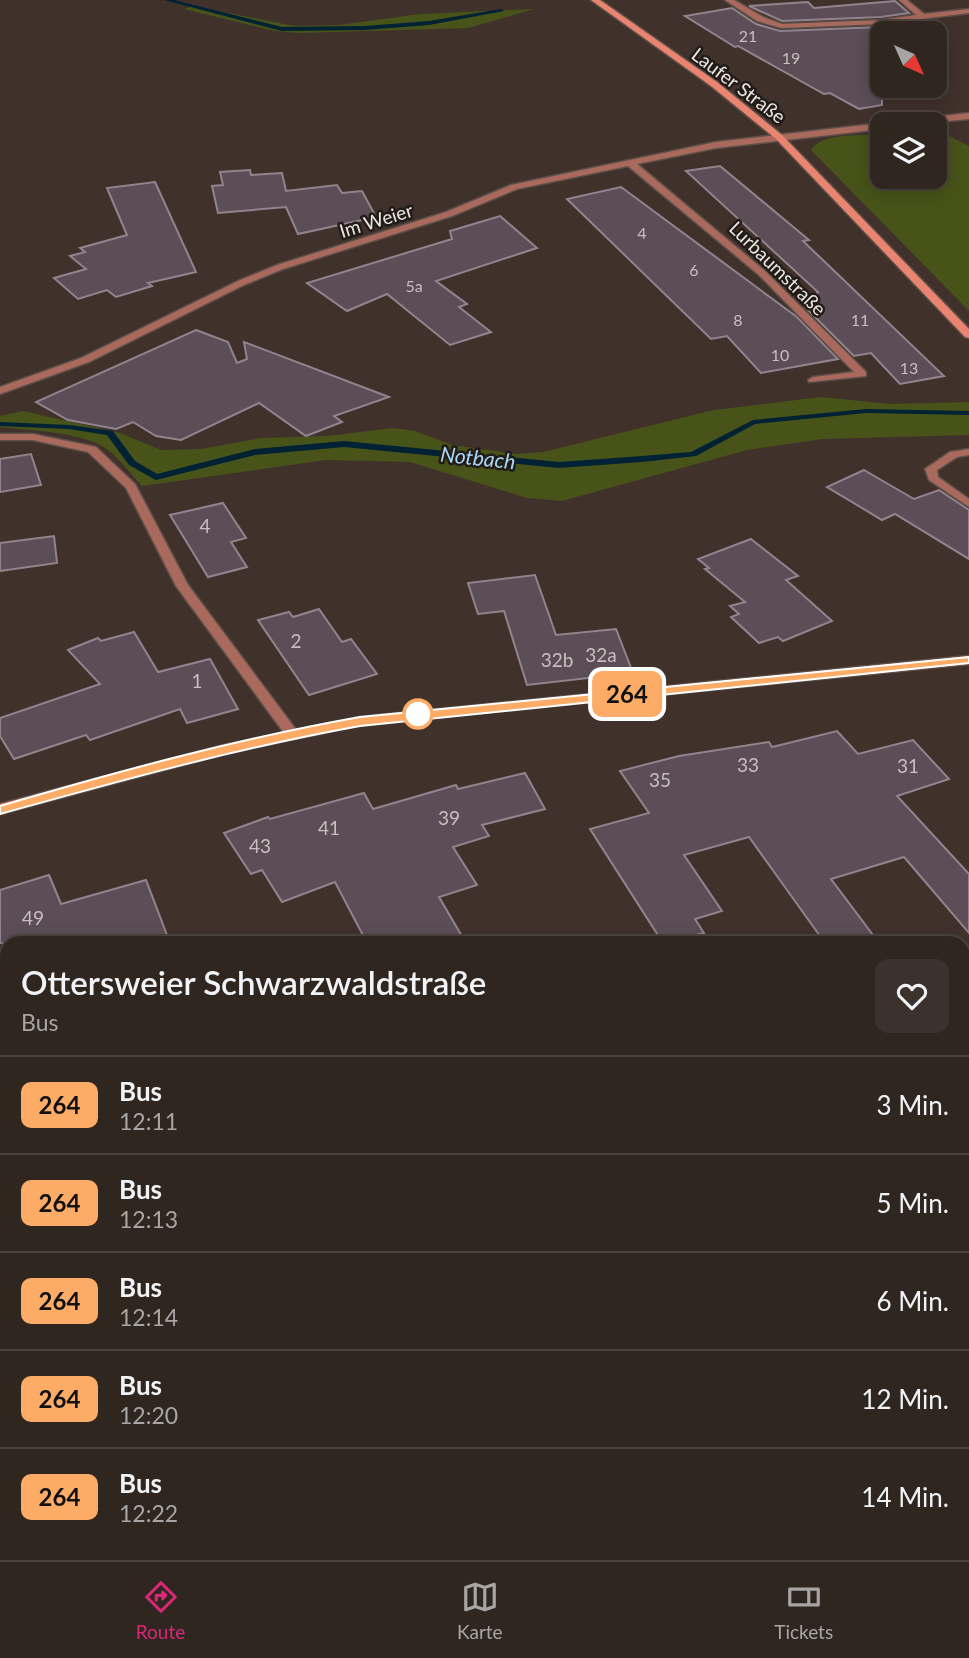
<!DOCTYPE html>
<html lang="de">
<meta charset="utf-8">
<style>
:root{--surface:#302620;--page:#3c322d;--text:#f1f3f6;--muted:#a8a5a5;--line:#4b433e;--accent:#db2777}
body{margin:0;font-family:Lato,sans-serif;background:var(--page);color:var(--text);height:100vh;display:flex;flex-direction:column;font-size:26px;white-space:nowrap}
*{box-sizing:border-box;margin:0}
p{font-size:23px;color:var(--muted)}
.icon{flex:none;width:38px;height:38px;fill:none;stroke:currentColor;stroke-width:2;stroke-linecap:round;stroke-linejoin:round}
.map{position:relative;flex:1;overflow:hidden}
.side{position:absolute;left:0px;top:936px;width:970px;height:625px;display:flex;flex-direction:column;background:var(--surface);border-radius:21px 21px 0 0;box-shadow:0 4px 18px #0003,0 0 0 2px var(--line)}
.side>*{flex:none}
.badge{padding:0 14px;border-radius:10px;font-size:24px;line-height:46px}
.needle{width:46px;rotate:135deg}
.fabs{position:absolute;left:870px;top:21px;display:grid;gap:14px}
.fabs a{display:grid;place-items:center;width:77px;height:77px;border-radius:14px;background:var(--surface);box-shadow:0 4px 18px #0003,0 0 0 2px var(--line);font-size:35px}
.map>.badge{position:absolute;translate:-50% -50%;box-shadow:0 0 0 4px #fff}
.round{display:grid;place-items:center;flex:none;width:74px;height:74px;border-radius:14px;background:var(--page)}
.head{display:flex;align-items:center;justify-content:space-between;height:119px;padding:0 21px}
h1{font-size:33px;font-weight:600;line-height:52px}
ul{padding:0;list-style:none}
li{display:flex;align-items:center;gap:21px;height:98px;padding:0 21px;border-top:2px solid var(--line)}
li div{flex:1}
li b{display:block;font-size:26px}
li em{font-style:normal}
li .badge{min-width:77px;font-weight:700;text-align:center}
.menu{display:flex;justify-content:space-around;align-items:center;height:98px;border-top:2px solid var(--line);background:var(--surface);font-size:19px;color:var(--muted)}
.menu a{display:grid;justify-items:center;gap:4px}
.menu .on{color:var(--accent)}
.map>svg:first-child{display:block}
</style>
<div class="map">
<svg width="969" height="1560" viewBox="0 0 969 1560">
<rect width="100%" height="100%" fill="#40322b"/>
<g fill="#485319">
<polygon points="193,6 294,26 339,25 420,14 534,9 468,28 300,33 275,31 184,9"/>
<path d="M 935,129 L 969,146 L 969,311 L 811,150 C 822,132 862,136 882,134 L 882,177 L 934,177 Z"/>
<path d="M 821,397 L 890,404 L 969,402 L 969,435 L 823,439 L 747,450 L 562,501 L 527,498 L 410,462 L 326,460 L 142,486 C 132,476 123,463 112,453 C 87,431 32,431 0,427 L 0,416 L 23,411 L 120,433 L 161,450 L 201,449 L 261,438 L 327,436 L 393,428 L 415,431 L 452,445 L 517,454 L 543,452 L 714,410 Z"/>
<polygon points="49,1554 231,1554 234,1560 51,1560"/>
</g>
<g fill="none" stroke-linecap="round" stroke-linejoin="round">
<g fill="#012234" fill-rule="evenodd">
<polygon points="164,0 174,0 282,27 365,26 429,21 501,9 504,11 429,25 365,30 282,31"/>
<polygon points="866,409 969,411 969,415 866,413 755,424 696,456 642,462 559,468 344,447 255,455 156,480 129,465 107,435 69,429 0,426 0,422 69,425 113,431 135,461 157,474 255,449 344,441 559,462 642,456 691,452 753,420"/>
</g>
</g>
<g fill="#5b4e57" stroke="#92838e" stroke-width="2">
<polygon points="895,1 909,13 881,17 782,21 749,6 808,2 814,8"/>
<polygon points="732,8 756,24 780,31 881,27 918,22 929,33 882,33 882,105 859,109 830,93 824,94 738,46 735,47 685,16"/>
<polygon points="720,166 809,240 803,241 944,376 900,384 871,353 854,356 805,307 818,292 686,171"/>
<polygon points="250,170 251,175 282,173 286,191 337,185 342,193 362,191 376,217 298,234 286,207 218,213 212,186 223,185 220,172"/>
<polygon points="155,182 196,272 148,283 152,286 116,297 107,290 78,299 54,278 86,269 70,256 85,252 80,248 127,235 107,188"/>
<polygon points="621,187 797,317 838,359 761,373 727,336 711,339 567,199"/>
<polygon points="500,216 537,248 436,281 467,304 459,307 491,332 450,345 387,294 347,311 307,283 452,239 450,231"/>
<polygon points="196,330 228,342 237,363 247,359 244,342 389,397 334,416 342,422 306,436 259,403 181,440 156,436 133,422 116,429 68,420 36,402"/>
<polygon points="31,454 41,485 0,492 0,459"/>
<polygon points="864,470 914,499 939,490 969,510 969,559 895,514 882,520 827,487"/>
<polygon points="223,503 246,538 231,542 247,567 208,577 170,515"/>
<polygon points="54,536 57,563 0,571 0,543"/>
<polygon points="751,539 798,576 786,580 832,621 783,641 778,637 759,643 731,617 739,614 730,606 745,602 705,569 709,568 698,559"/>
<polygon points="535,575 556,635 616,629 633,673 527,685 504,611 478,614 468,583"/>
<polygon points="319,609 342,642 351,639 377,674 309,695 258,620 289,612 293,617"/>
<polygon points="134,632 158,672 210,659 238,709 187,723 180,709 90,740 86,735 14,759 0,736 0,718 100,684 68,650 98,638 101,641"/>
<polygon points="837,731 858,754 913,740 949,779 897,796 969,874 969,933 904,857 831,879 879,943 825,943 749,837 684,855 722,911 695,919 704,933 663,943 590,829 649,813 620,771 679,756 769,742 772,747"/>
<polygon points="525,773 545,809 482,825 489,836 453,847 477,885 439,897 466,943 367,943 335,882 282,902 262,870 251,874 224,833 268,817 270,819 364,793 373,809 456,785 458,789"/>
<polygon points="49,875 61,904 146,880 170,943 0,943 0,890"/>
</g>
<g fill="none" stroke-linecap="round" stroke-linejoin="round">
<defs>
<g id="street">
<polygon points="725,0 734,0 763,17 782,24 881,20 916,15 899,0 907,0 924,14 969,9 969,13 881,24 781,28 757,21"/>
<polygon points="969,113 969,119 917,124 892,124 896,121"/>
<polygon points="882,123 885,124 882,124 882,129 716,148 637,164 765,271 866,372 866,376 809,382 808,380 813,377 854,372 759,275 628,166 517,189 452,216 283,269 244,285 89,362 0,394 0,387 81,358 238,281 277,265 446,212 511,185 716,142"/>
<polygon points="0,434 33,434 96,447 135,484 188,585 297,731 299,734 297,737 287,737 176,586 126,488 88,452 33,440 0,440"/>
<polygon points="969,449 969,455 957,457 937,470 938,477 969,499 969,507 929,480 925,469 950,452"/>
</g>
<g id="secondary">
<polygon points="591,0 600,0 717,82 782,135 969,329 969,338 965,337 776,139 711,86"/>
<polygon points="969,656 969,664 360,725 224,754 0,814 0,804 224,745 360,717"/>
</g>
</defs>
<use href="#street" stroke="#5c4f48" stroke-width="3"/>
<use href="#secondary" stroke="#5c4f48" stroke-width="3"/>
<use href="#street" fill="#a9695c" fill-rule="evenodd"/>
<use href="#secondary" fill="#e98470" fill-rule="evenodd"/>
</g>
<path fill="#fcac66" stroke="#fff" stroke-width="2" d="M 969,657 L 969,663 L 360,726 C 238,748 119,781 0,814 L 0,806 C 116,772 236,739 360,717 Z"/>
<circle fill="#fff" stroke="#fcac66" stroke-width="3.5" cx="418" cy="714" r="14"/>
<g text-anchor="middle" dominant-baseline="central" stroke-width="5" stroke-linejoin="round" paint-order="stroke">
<g font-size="16" fill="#c9bfbe">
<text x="748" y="35">21</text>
<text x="791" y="57">19</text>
<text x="642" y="232">4</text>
<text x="694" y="269">6</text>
<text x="414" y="285">5a</text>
<text x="738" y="319">8</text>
<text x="860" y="319">11</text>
<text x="780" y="354">10</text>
<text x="909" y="367">13</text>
</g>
<g font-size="19" fill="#eee5e0" stroke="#221c18">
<text transform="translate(739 85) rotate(37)">Laufer Straße</text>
<text transform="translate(376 220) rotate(-17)">Im Weier</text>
<text transform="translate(778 268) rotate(44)">Lurbaumstraße</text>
</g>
<g font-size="19" fill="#c9bfbe">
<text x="205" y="525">4</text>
<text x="296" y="640">2</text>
<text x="601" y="654">32a</text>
<text x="557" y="659">32b</text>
<text x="197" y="680">1</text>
<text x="748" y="764">33</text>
<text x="908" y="765">31</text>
<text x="660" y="779">35</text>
<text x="449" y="817">39</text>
<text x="329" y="827">41</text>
<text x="260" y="845">43</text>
<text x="33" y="917">49</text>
</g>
<g font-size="21" font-style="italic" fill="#aad7f5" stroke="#221c18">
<text transform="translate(478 457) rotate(6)">Notbach</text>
</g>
</g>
</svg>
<div class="fabs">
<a><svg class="needle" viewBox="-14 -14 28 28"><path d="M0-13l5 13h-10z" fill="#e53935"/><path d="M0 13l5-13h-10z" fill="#a8a5a5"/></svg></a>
<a><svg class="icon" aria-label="layers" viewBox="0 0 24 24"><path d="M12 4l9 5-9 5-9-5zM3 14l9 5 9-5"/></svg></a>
</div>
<b class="badge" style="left:627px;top:694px;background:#fcac66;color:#111">264</b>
<section class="side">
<div class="head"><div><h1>Ottersweier Schwarzwaldstraße</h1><p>Bus</p></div><a class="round"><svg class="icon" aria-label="heart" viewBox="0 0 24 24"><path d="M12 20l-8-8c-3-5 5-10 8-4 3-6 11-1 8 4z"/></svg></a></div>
<ul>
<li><span class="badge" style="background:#fcac66;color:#111">264</span><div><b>Bus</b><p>12:11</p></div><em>3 Min.</em></li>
<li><span class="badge" style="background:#fcac66;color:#111">264</span><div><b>Bus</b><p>12:13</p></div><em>5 Min.</em></li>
<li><span class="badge" style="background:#fcac66;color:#111">264</span><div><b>Bus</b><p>12:14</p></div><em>6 Min.</em></li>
<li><span class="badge" style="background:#fcac66;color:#111">264</span><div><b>Bus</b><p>12:20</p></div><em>12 Min.</em></li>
<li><span class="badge" style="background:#fcac66;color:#111">264</span><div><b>Bus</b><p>12:22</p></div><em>14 Min.</em></li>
</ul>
</section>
</div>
<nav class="menu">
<a class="on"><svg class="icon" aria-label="directions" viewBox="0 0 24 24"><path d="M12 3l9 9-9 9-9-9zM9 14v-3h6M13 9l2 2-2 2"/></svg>Route</a>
<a><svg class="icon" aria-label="map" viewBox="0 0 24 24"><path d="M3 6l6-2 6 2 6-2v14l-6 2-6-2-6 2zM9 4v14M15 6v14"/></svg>Karte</a>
<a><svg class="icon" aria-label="tickets" viewBox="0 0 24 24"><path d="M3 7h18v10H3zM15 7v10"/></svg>Tickets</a>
</nav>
